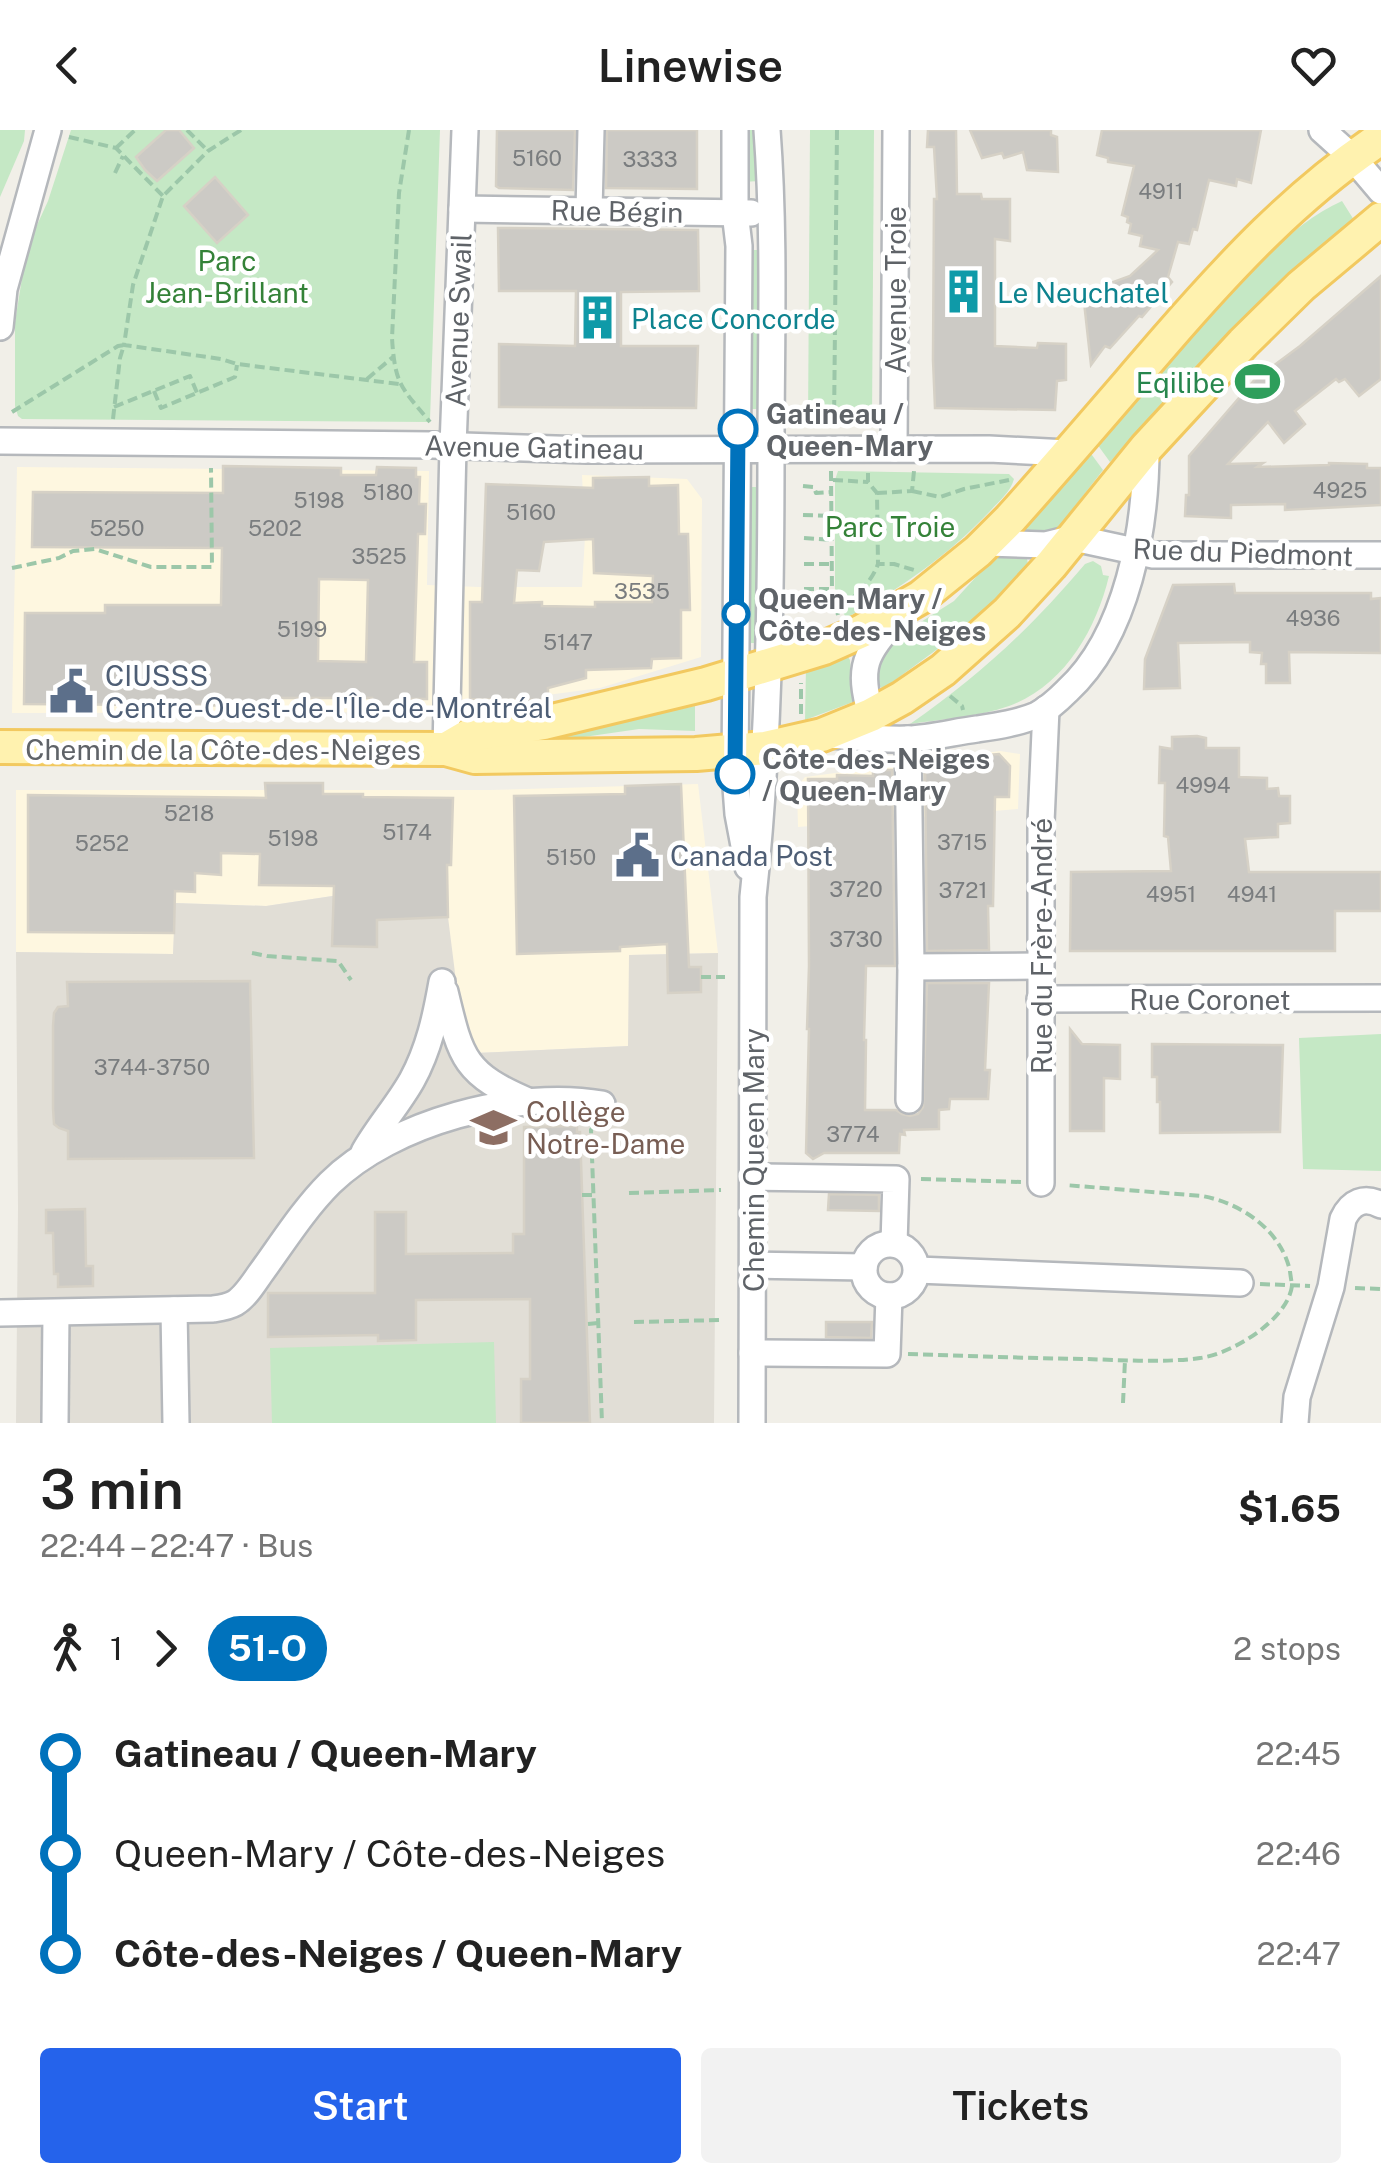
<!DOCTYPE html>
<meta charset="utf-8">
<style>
:root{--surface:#fff;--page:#f2f2f2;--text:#222;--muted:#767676;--accent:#2563eb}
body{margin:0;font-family:"Public Sans",sans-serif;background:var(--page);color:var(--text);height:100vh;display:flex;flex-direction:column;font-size:38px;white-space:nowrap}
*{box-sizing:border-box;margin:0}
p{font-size:32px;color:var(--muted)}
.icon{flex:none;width:55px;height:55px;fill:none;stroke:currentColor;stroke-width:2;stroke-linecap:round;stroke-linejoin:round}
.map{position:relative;height:1293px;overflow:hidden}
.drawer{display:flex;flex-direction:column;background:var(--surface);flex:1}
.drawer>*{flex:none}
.badge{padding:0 20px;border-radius:32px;font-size:35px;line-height:65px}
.map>.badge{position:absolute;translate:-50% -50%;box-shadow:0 0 0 5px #fff}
.legs{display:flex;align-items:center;gap:15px;height:110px;padding:0 40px;font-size:32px}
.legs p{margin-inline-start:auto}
.headline{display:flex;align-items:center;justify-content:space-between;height:170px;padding:0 40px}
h1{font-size:55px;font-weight:600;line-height:75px}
.action{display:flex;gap:20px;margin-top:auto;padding:20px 40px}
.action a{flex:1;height:115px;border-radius:10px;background:var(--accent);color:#fff;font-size:40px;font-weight:600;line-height:115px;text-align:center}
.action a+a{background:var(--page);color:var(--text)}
ul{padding:0 40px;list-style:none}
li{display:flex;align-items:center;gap:35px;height:100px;font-size:38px}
li i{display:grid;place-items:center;width:15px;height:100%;margin:0 12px;background:currentColor}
li i::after{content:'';width:25px;height:25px;margin:-12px;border:8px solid;border-radius:50%;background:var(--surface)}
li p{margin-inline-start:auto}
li:first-child i{background:linear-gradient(#0000 50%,currentColor 0)}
li:last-child i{background:linear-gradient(currentColor 50%,#0000 0)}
header{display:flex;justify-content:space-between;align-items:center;height:130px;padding:0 40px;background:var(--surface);font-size:45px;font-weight:600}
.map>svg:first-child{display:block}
</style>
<header><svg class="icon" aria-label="back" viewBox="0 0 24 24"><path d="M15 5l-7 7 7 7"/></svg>Linewise<svg class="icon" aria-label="heart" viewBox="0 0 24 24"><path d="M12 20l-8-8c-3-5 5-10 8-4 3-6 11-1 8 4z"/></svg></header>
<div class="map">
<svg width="1381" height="1293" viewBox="0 0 1381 1293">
<rect width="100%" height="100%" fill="#f1efe8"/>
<g fill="#fef7e0">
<polygon points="17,337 429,341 427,455 479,457 582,457 585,407 582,345 687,349 702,369 701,527 600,558 419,582 12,583"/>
<polygon points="1000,621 1020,624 1018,679 798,697 797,657 805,647"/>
<polygon points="698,654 718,823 629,825 629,916 475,923 405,755 266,776 176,773 173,824 16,822 16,660 489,660"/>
</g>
<polygon fill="#e1ded6" points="405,755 448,787 463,907 475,923 628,916 629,825 718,823 714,1293 16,1293 18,1078 16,822 173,824 175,773 266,776"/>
<g fill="#c5e8c5">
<polygon points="0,0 25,0 24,11 0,67"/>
<polygon points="71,0 440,0 430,290 428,292 22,289 18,286 15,276 15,192 27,117 48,71"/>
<polygon points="743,0 755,0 759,51 743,52"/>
<polygon points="810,0 874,0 872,291 867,294 808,293"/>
<path d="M 1342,71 L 1354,90 L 1264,166 L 1167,269 L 1110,332 L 1097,314 C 1134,271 1172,230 1210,188 C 1250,145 1287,96 1342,71 Z"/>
<polygon points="753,120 761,120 760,279 751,279"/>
<polygon points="1089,321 1103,340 1055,402 1019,402"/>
<path d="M 838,341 L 1009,344 L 1014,349 C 1011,361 1000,370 991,380 C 949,425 900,459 846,488 L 836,468 L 835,461 L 835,350 Z"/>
<polygon points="751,357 759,357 758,513 750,513"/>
<polygon points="1001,426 1027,428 1028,435 973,493 887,556 882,558 878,555 877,524 883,516 954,471 986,436"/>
<path d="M 1093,431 L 1101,436 L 1103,445 L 1109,446 C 1096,500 1064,556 1009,576 C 978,587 942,589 910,594 C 979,546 1031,498 1085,434 Z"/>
<polygon points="844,527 848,527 850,530 853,572 805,590 806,537"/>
<polygon points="695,576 695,601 639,599 556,611 555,605"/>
<polygon points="1381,904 1381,1041 1303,1039 1299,908"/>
<polygon points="494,1212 496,1293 272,1293 270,1218"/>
</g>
<g fill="#cccac5" stroke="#d6d1c6" stroke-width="2.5" fill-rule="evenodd">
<polygon points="166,0 179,0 194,18 157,51 145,40 136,27"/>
<polygon points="497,0 575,0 573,60 499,58 496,56"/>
<polygon points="607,0 697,0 697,59 606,58"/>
<polygon points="928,0 956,0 957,64 981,64 982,69 1010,69 1010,111 995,109 995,216 1037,218 1038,213 1066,214 1066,250 1057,251 1055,280 935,278 933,230 934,69 937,69 934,17 927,17"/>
<polygon points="970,0 1051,0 1051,5 1057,7 1058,42 1027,40 1023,22 1004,28 1002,23 982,28"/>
<polygon points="1102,0 1261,0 1251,53 1237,49 1236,56 1209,50 1197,100 1193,99 1189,114 1178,112 1168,147 1172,152 1142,187 1139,186 1110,218 1105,216 1091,235 1083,163 1130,146 1158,120 1140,116 1142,106 1129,103 1131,94 1127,92 1128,87 1122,85 1134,36 1108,32 1108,28 1097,25"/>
<polygon points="215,47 248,85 217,113 184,76"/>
<polygon points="498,98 698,100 699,161 621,162 621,216 698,216 696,278 499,277 499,214 575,216 576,161 499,161"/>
<polygon points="1381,146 1381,249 1359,266 1345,249 1339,252 1336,249 1295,281 1305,294 1284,313 1268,292 1228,334 1263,333 1257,337 1329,335 1329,333 1367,334 1367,338 1381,338 1381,375 1285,380 1285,374 1231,375 1231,388 1185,386 1186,365 1189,365 1189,326 1263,240 1265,242 1300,216"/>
<path d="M 223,336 L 341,338 L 341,345 L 376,345 L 377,337 L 416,338 L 416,347 L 420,347 L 419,374 L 426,374 L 425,404 L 418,404 L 414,532 L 427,532 L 427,569 L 399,569 L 399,583 L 372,583 L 372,568 L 276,568 L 276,576 L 24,574 L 25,483 L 105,483 L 105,475 L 221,475 L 222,418 L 32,417 L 33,362 L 223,363 ZM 319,449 L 368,450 L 366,532 L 318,531 Z"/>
<path d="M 649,347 L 649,356 L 678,355 L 679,404 L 688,404 L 690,480 L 681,480 L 681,528 L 652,529 L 651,538 L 586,540 L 586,548 L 548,558 L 548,570 L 470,569 L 470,472 L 482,472 L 486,354 L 593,358 L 593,348 ZM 593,409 L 594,443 L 653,446 L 652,472 L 595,472 L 595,477 L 542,476 L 542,472 L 514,473 L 517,440 L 539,441 L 544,412 Z"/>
<polygon points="1234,454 1235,463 1371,463 1371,469 1381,468 1381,523 1289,522 1290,553 1266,553 1266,534 1261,534 1262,523 1250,522 1250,512 1178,513 1180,558 1144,559 1145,529 1173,455"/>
<polygon points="1197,606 1206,608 1206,618 1239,618 1239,647 1267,648 1267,659 1278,658 1279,666 1290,666 1290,693 1278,694 1278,707 1245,709 1249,742 1381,742 1381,781 1335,781 1335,821 1070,821 1071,742 1171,741 1168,707 1164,706 1165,653 1159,653 1160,617 1172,619 1172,607"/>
<polygon points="999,624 1010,636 1009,667 995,667 993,776 988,776 989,820 927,821 925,630"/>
<polygon points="873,640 892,640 895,836 866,836 864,910 866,910 865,980 896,980 902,984 910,986 918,984 923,977 927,853 989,853 985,940 990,940 988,969 950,969 949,979 939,980 939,999 904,1000 905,1005 900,1004 899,1023 824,1023 813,1029 806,1023 809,899 807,899 809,836 808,649 837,649 837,645 873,646"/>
<polygon points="265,653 323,653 323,664 363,664 363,667 453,668 451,735 447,735 448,787 377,790 377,817 332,816 334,756 259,755 260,724 221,723 221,745 195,743 195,762 175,761 174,803 28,802 28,665 266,668"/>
<polygon points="681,654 689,837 701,837 701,862 668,863 667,814 620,817 620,821 517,824 514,666 625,664 625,656"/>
<polygon points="250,851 254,1028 68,1029 68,1001 59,998 54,994 53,978 53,896 54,883 58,877 68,876 67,852"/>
<polygon points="1070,899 1082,914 1120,915 1120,949 1104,948 1104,1001 1070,1001"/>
<polygon points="1152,914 1283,915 1280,1002 1160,1003 1160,972 1157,972 1157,947 1152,947"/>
<polygon points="577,996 577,1002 580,1002 590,1293 521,1293 521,1249 530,1249 530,1169 416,1170 416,1210 378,1211 378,1205 268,1207 268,1163 375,1163 375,1082 406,1082 406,1124 513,1123 513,1104 524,1104 524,997"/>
<polygon points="829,1064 879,1065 879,1081 828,1080"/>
<polygon points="85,1079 86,1136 93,1136 93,1156 58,1157 58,1144 54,1144 53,1103 46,1103 46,1080"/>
<polygon points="826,1192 872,1192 871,1208 826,1207"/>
</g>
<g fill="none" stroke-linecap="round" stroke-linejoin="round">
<defs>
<g id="minor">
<polyline points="735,0 735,82 739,116 735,644 738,684 748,737"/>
<polyline points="1322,0 1353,28 1381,61"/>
<polyline points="462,79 751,83"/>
<polyline points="589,81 591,0"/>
<polyline points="0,197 4,159 48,0"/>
<polyline points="0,311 432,315 587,320 989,319 1067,323"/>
<polyline points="894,319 896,0"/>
<polyline points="987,413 1046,415 1074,408 1153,425 1381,425"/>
<path d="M 871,585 C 856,533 867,523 899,485"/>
<path d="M 831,605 C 856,607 882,610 908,609 C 931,608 954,602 977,599 C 997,596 1018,593 1037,585 C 1048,579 1058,570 1067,561 C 1128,505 1146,398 1146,318"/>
<polyline points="908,609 911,837 909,970"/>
<polyline points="446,619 453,316 465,0"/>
<polyline points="911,837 1040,836"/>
<path d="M 445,862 C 461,929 464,944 530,972"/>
<polyline points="1040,869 1381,868"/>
<path d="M 364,1022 C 378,997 398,975 412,950 C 429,919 436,886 442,852"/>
<polyline points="753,1047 896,1049 894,1114"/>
<polyline points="1041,1053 1041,692 1046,579"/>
<circle cx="890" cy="1140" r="26"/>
<polyline points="753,1135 864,1137"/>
<polyline points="917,1140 1240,1153"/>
<polyline points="174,1180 176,1293"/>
<path d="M 0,1183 L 213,1179 C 220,1178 228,1177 235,1173 C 245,1167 253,1154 260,1144 C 282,1114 303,1080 330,1053 C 392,992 517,959 602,974"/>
<polyline points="752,1223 887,1224 889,1166"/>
<polyline points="55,1293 56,1183"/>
<path d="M 752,1293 L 753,767 C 769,618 771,468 771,319 C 771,213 775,106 767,0"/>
<path d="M 1295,1293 L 1297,1267 L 1331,1157 L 1343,1089 C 1351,1072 1364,1066 1381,1075"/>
</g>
<g id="major">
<polyline points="0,617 446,619 475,627 696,624 765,618 822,605 871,585 902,568 943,540 1007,483 1051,435 1146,318 1243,213 1301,156 1381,89"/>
<path d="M 446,619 L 470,605 L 544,593 L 706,554 L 824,518 L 862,501 L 921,467 L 978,421 L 1010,389 C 1063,330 1114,270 1165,211 C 1230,136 1298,63 1381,8"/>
</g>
</defs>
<use href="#minor" stroke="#b5b8bc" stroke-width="30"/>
<use href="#major" stroke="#f2c960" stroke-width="38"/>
<g stroke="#9cc7a9" stroke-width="4" stroke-dasharray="10 5" stroke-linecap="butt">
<polyline points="187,0 208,21"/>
<polyline points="241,0 208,21 163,66 133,155 124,215 221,229 237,234 399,254"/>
<path d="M 409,0 L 399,63 L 392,208 C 395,255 401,257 430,292"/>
<polyline points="69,7 116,18 163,66"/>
<polyline points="116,18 135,0"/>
<polyline points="115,43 123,26"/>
<polyline points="367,249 393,227"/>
<polyline points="154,261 161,278 235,247 237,235"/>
<polyline points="114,277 190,246 197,263"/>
<polyline points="12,282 118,216 124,215"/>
<polyline points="113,289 120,228 124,215"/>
<polyline points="834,295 837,0"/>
<polyline points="831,341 832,462 838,485"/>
<polyline points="868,343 868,352 877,363 878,434"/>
<polyline points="833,350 868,352"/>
<polyline points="803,356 814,357 816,363 832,362"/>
<polyline points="912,361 940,367 964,359 1009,350"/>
<polyline points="877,363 912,361 914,341"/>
<polyline points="803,385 832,386"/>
<polyline points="804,408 832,410"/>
<polyline points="804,434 832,434"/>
<polyline points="12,438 59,428 73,421 95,419 151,437 212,437 211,338"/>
<polyline points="804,459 832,459"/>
<path d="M 836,480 C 853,469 871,454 878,434 L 894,434 L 914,440"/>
<polyline points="950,566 962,576 963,580"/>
<polyline points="801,584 801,553"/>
<polyline points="252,823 267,826 338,831 351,850"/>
<polyline points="701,847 725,847"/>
<polyline points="594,994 591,1000 602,1293"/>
<polyline points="921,1049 1021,1052"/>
<polyline points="629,1063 721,1060"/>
<polyline points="582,1065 593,1065"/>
<polyline points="1260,1154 1310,1156"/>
<polyline points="1355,1158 1381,1159"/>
<polyline points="634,1192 721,1190"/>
<polyline points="588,1194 599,1193"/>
<path d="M 908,1224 C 967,1226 1026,1228 1084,1229 C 1120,1230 1165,1233 1200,1228 C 1231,1224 1287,1191 1292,1156 C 1292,1154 1290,1143 1290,1141 C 1281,1100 1241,1073 1202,1066 L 1065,1055"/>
<polyline points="1123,1273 1125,1230"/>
</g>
<use href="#minor" stroke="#fff" stroke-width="25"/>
<use href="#major" stroke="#fff2af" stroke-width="32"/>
</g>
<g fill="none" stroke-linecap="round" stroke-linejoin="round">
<defs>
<polyline id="line-1" points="735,644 738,299"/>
</defs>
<use href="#line-1" stroke="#fff" stroke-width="22"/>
<use href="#line-1" stroke="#0072bc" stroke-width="15"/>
</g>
<defs>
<symbol id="building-bare" viewBox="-9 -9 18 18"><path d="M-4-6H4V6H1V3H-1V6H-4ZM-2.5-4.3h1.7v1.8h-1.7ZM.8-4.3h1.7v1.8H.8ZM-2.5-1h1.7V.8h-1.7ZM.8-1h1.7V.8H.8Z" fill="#0f9aa8" stroke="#fff" stroke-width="2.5" paint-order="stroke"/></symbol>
<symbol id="stadium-bare" viewBox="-9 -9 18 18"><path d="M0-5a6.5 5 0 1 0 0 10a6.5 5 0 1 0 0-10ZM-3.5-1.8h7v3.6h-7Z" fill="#2e9e5b" stroke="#fff" stroke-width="2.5" paint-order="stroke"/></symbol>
<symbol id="civic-bare" viewBox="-9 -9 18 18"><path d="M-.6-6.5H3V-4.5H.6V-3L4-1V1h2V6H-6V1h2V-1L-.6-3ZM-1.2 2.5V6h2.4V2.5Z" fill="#5c6f8a" stroke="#fff" stroke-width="2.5" paint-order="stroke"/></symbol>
<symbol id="school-bare" viewBox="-9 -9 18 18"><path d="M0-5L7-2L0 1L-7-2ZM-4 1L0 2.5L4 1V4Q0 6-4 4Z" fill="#8d6e63" stroke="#fff" stroke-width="2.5" paint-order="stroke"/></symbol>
</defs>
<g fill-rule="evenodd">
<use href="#building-bare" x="932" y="130" width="63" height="63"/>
<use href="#building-bare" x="566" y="156" width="63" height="63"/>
<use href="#stadium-bare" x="1226" y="220" width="63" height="63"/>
<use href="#civic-bare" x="40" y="530" width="63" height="63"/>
<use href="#civic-bare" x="606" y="694" width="63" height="63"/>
<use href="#school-bare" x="462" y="966" width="63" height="63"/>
</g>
<g fill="#fff" stroke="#0072bc" stroke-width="5">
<circle cx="738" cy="299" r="18"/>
<circle cx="736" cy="484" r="12"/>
<circle cx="735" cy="644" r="18"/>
</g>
<g text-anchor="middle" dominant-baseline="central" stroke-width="9" stroke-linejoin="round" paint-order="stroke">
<g font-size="22" fill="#7a7d7f">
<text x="537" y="28">5160</text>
<text x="650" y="29">3333</text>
<text x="1161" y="61">4911</text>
<text x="1340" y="360">4925</text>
<text x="388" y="362">5180</text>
<text x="319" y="370">5198</text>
<text x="531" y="382">5160</text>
<text x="117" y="398">5250</text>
<text x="275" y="398">5202</text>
<text x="379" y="426">3525</text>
<text x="642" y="461">3535</text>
<text x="1313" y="488">4936</text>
<text x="302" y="499">5199</text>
<text x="568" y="512">5147</text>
<text x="1203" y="655">4994</text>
<text x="189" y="683">5218</text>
<text x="407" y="702">5174</text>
<text x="293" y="708">5198</text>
<text x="962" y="712">3715</text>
<text x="102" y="713">5252</text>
<text x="571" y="727">5150</text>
<text x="856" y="759">3720</text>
<text x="963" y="760">3721</text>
<text x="1171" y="764">4951</text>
<text x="1252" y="764">4941</text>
<text x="856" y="809">3730</text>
<text x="152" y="937">3744-3750</text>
<text x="853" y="1004">3774</text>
</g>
<g font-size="28" fill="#5f6368" stroke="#fff">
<text transform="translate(617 81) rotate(1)">Rue Bégin</text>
<text transform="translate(895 160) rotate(-90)">Avenue Troie</text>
<text transform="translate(458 190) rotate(-88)">Avenue Swail</text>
<text transform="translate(534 317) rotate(1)">Avenue Gatineau</text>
<text transform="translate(1243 422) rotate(2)">Rue du Piedmont</text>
<text x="223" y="619">Chemin de la Côte-des-Neiges</text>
<text transform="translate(1041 816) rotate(-90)">Rue du Frère-André</text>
<text x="1210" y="869">Rue Coronet</text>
<text transform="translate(753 1030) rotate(-90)">Chemin Queen Mary</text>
</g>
<g font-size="28" fill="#348238" stroke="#fff">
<text x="227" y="130">Parc<tspan x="227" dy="32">Jean-Brillant</tspan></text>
<text x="890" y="396">Parc Troie</text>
</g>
<g font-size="28" fill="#0d838f" stroke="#fff" text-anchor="start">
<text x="997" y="162">Le Neuchatel</text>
<text x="631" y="188">Place Concorde</text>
</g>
<g font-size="28" fill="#27864d" stroke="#fff" text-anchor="end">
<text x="1225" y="252">Eqilibe</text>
</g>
<g font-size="28" font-weight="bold" fill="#5f6368" stroke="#fff" text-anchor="start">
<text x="766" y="283">Gatineau /<tspan x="766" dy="32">Queen-Mary</tspan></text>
<text x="758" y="468">Queen-Mary /<tspan x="758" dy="32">Côte-des-Neiges</tspan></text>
<text x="762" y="628">Côte-des-Neiges<tspan x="762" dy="32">/ Queen-Mary</tspan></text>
</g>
<g font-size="28" fill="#4e5e75" stroke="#fff" text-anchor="start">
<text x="105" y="545">CIUSSS<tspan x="105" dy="32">Centre-Ouest-de-l'Île-de-Montréal</tspan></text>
<text x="670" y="725">Canada Post</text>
</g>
<g font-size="28" fill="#785e54" stroke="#fff" text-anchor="start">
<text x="526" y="981">Collège<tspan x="526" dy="32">Notre-Dame</tspan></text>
</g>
</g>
</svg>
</div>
<section class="drawer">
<div class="headline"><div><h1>3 min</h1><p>22:44 – 22:47 · Bus</p></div><b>$1.65</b></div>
<div class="legs"><svg class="icon" aria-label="walk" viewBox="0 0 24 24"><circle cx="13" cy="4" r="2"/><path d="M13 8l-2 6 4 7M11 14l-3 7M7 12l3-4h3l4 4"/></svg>1<svg class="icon" aria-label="forward" viewBox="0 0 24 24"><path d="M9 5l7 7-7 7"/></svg><b class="badge" style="background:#0072bc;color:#fff">51-O</b><p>2 stops</p></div>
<ul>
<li><i style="color:#0072bc"></i><b>Gatineau / Queen-Mary</b><p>22:45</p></li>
<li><i style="color:#0072bc"></i><span>Queen-Mary / Côte-des-Neiges</span><p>22:46</p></li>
<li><i style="color:#0072bc"></i><b>Côte-des-Neiges / Queen-Mary</b><p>22:47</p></li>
</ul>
<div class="action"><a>Start</a><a>Tickets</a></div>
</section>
